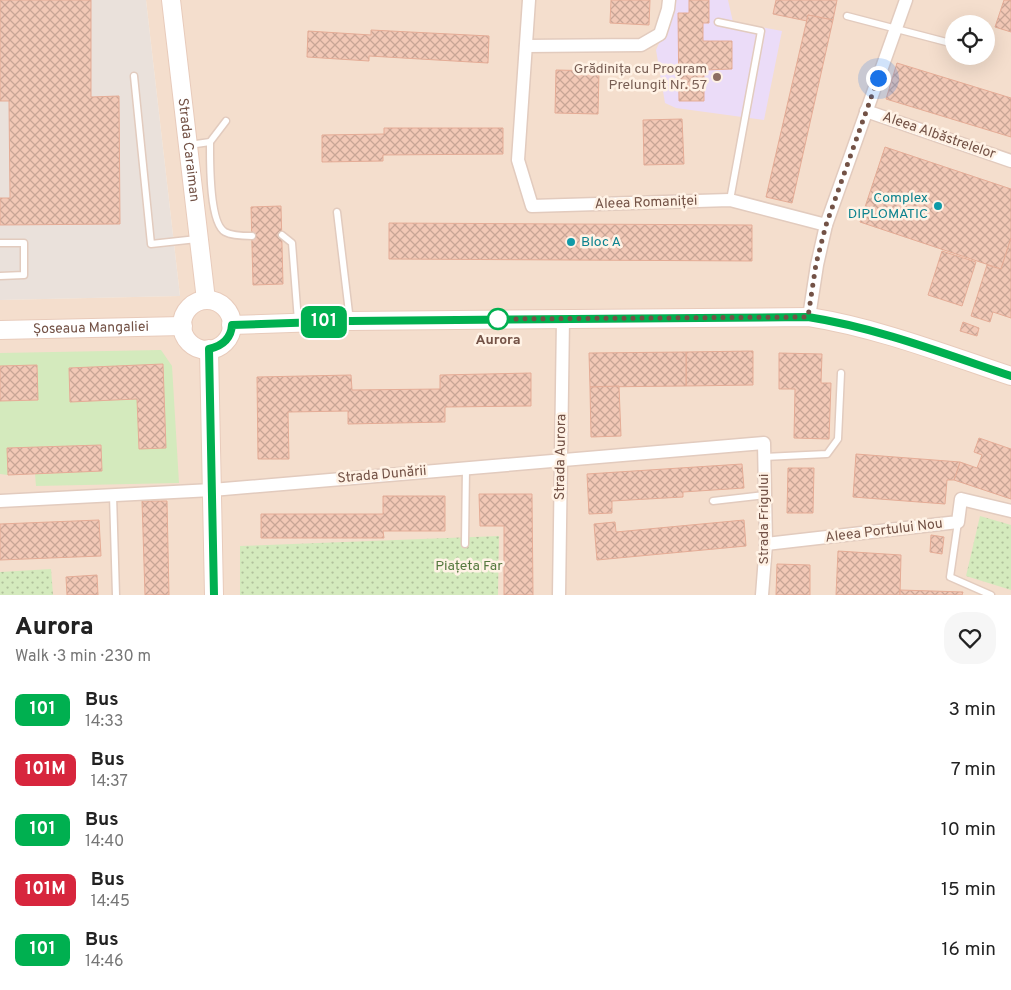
<!DOCTYPE html>
<meta charset="utf-8">
<style>
:root{--surface:#fff;--page:#f6f6f6;--text:#222;--muted:#767676}
body{margin:0;font-family:Overpass,sans-serif;background:var(--page);color:var(--text);height:100vh;display:flex;flex-direction:column;font-size:19px;white-space:nowrap}
*{box-sizing:border-box;margin:0}
p{font-size:16px;color:var(--muted)}
.icon{flex:none;width:28px;height:28px;fill:none;stroke:currentColor;stroke-width:2;stroke-linecap:round;stroke-linejoin:round}
.map{position:relative;height:595px;overflow:hidden}
.side{display:flex;flex-direction:column;background:var(--surface);flex:1}
.side>*{flex:none}
.badge{padding:0 10px;border-radius:8px;font-size:18px;line-height:32px}
.tools{position:absolute;left:945px;top:15px;display:grid;gap:10px}
.tools a{display:grid;place-items:center;width:50px;height:50px;border-radius:50%;background:var(--surface);box-shadow:0 5px 20px #0002;font-size:25px}
.you{position:absolute;width:25px;height:25px;margin:-12px;border:4px solid #fff;border-radius:50%;background:#1a73e8;box-shadow:0 0 0 8px #1a73e833}
.map>.badge{position:absolute;translate:-50% -50%;box-shadow:0 0 0 2px #fff}
.round{display:grid;place-items:center;flex:none;width:52px;height:52px;border-radius:20px;background:var(--page)}
.summary{display:flex;align-items:center;justify-content:space-between;height:85px;padding:0 15px}
h1{font-size:24px;font-weight:800;line-height:38px}
ul{padding:0;list-style:none}
li{display:flex;align-items:center;gap:15px;height:60px;padding:0 15px}
li div{flex:1}
li b{display:block;font-size:19px}
li em{font-style:normal}
li .badge{min-width:55px;font-weight:700;text-align:center}
.map>svg:first-child{display:block}
</style>
<div class="map">
<svg width="1011" height="595" viewBox="0 0 1011 595">
<defs>
<pattern id="park-dots" width="8" height="8" patternUnits="userSpaceOnUse" patternTransform="scale(1.25)"><rect width="8" height="8" fill="#d4eabd"/><path d="M2 2h.1M6 6h.1" fill="none" stroke="#b0c09b" stroke-width="1.8" stroke-linecap="round"/></pattern>
<pattern id="building-cross-hatch" width="8" height="8" patternUnits="userSpaceOnUse" patternTransform="scale(1.25)"><rect width="8" height="8" fill="#f2c8b6"/><path d="M0 0l8 8M0 8l8-8" fill="none" stroke="#c8a596"/></pattern>
</defs>
<rect width="100%" height="100%" fill="#fdeedf"/>
<path fill="#f4decd" fill-rule="evenodd" d="M 146,0 L 1011,0 L 1011,595 L 0,595 L 0,300 L 180,296 ZM 954,24 L 986,24 L 986,56 L 954,56 Z"/>
<polygon fill="#eae1db" points="0,0 146,0 180,296 0,300"/>
<polygon fill="#ebdcf8" points="675,0 728,0 733,22 782,31 764,120 676,108 665,103 656,50 675,7"/>
<g fill="url(#park-dots)">
<polygon points="980,516 1011,525 1011,590 966,576"/>
<polygon points="499,536 498,595 240,595 240,546"/>
<polygon points="51,569 53,595 0,595 0,572"/>
</g>
<path fill="#d4eabd" fill-rule="evenodd" d="M 161,350 L 172,366 L 179,483 L 36,486 L 35,474 L 102,471 L 101,445 L 7,448 L 8,475 L 0,474 L 0,401 L 38,400 L 37,365 L 0,366 L 0,353 ZM 163,364 L 166,447 L 139,448 L 137,399 L 70,401 L 69,368 Z"/>
<g fill="url(#building-cross-hatch)" stroke="#e5ac96">
<polygon points="0,0 91,0 91,97 119,96 120,224 0,225 0,198 10,198 9,101 0,101"/>
<polygon points="611,0 650,0 649,25 610,23"/>
<polygon points="689,0 709,0 709,23 703,23 703,41 732,41 732,69 704,70 704,101 679,101 678,13 689,13"/>
<polygon points="776,0 837,0 833,20 808,15 807,21 773,14"/>
<polygon points="1004,0 1011,0 1011,32 995,27"/>
<polygon points="808,15 833,20 792,203 766,197"/>
<polygon points="371,30 489,36 488,63 369,56 369,61 307,57 308,31 371,35"/>
<polygon points="897,63 1011,98 1011,137 886,99"/>
<polygon points="556,70 599,71 598,114 555,113"/>
<polygon points="682,119 684,164 644,165 643,120"/>
<polygon points="384,128 503,128 503,154 383,155 383,161 322,162 322,135 384,134"/>
<polygon points="885,147 1011,189 1011,238 1001,269 860,222"/>
<polygon points="281,206 283,284 253,285 251,207"/>
<polygon points="389,223 752,225 752,261 389,259"/>
<polygon points="1011,238 1011,318 993,312 990,322 971,316 987,265 1001,269"/>
<polygon points="942,251 976,262 962,306 928,295"/>
<polygon points="963,322 979,328 977,336 960,331"/>
<polygon points="753,351 753,385 686,386 686,352"/>
<polygon points="686,352 686,386 590,387 589,353"/>
<polygon points="779,353 822,354 821,383 831,383 829,439 794,438 795,389 779,389"/>
<polygon points="163,364 166,448 139,449 137,399 70,402 69,368"/>
<polygon points="37,365 38,400 0,401 0,366"/>
<polygon points="531,373 531,406 445,407 445,422 348,424 348,411 288,412 289,459 258,459 257,377 351,375 352,390 440,389 440,375"/>
<polygon points="619,386 621,436 591,437 590,387"/>
<polygon points="979,438 1011,449 1011,499 954,480 960,462 977,468 982,455 974,452"/>
<polygon points="101,445 102,471 8,475 7,448"/>
<polygon points="856,454 960,462 954,480 947,480 945,504 853,497"/>
<polygon points="742,464 744,488 683,492 683,497 612,501 612,513 589,514 587,474"/>
<polygon points="788,468 814,468 813,513 787,513"/>
<polygon points="479,494 532,494 533,595 504,595 504,526 480,526"/>
<polygon points="383,496 445,496 445,531 383,531 384,538 261,538 261,514 383,514"/>
<polygon points="142,501 167,501 169,595 145,595"/>
<polygon points="99,520 101,556 0,560 0,524"/>
<polygon points="744,520 746,546 597,560 594,524 615,522 616,532"/>
<polygon points="931,535 944,537 942,554 930,552"/>
<polygon points="838,551 901,555 900,595 836,595"/>
<polygon points="777,564 810,565 810,595 776,595"/>
<polygon points="97,575 98,595 67,595 66,577"/>
<polygon points="900,590 963,592 962,595 900,595"/>
</g>
<g fill="none" stroke-linecap="round" stroke-linejoin="round">
<defs>
<g id="lane">
<polyline points="847,16 954,44"/>
<polyline points="718,22 761,31 730,200"/>
<polyline points="134,76 151,244 197,239"/>
<path d="M 210,142 C 210,160 209,223 225,232 C 232,236 244,236 252,236"/>
<polyline points="189,145 210,142 226,121"/>
<polyline points="337,212 350,321"/>
<polyline points="282,235 292,243 298,321"/>
<polyline points="0,243 24,243 24,275 0,276"/>
<polyline points="764,457 827,454 838,439 841,373"/>
<polyline points="113,495 116,595"/>
<polyline points="713,501 765,495"/>
<polyline points="958,522 950,577 991,595"/>
<polyline points="465,544 466,468"/>
</g>
<g id="street">
<polyline points="529,0 518,160 532,206 730,200 826,225 817,265 809,317"/>
<polyline points="526,46 641,45 660,34 668,9 669,0"/>
<polyline points="866,111 1011,161"/>
<polyline points="826,225 906,0"/>
<polyline points="0,501 212,490 764,443 766,544 762,595"/>
<polyline points="766,544 958,522 961,499 1011,511"/>
<polyline points="559,595 563,319"/>
</g>
<g id="secondary">
<path id="s1" d="M 171,0 L 206,300"/>
<circle cx="207" cy="325" r="25"/>
<path d="M 231,325 L 350,321 L 809,317 C 878,328 945,354 1011,376"/>
<path id="s2" d="M 0,330 L 183,326"/>
<polyline points="209,349 214,595"/>
</g>
</defs>
<use href="#lane" stroke="#e2cbbe" stroke-width="9"/>
<use href="#street" stroke="#e2cbbe" stroke-width="15"/>
<use href="#secondary" stroke="#e8cbbb" stroke-width="20"/>
<use href="#lane" stroke="#fff" stroke-width="6"/>
<use href="#street" stroke="#fff" stroke-width="12"/>
<use href="#secondary" stroke="#fff" stroke-width="18"/>
</g>
<g fill="none" stroke-linecap="round" stroke-linejoin="round">
<defs>
<path id="line" d="M 214,595 L 209,349 C 222,346 231,339 232,325 L 350,321 L 808,317 C 878,328 945,354 1011,376"/>
</defs>
<use href="#line" stroke="#fff" stroke-width="11"/>
<use href="#line" stroke="#00b050" stroke-width="8"/>
<polyline stroke="#735246" stroke-width="5" stroke-dasharray="0 9" points="498,319 808,317 816,264 826,225 878,78"/>
</g>
<circle fill="#8d6e63" stroke="#fff2e5" stroke-width="2" cx="717" cy="77" r="5"/>
<g fill="#0f9aa8" stroke="#fff2e5" stroke-width="2">
<circle cx="938" cy="206" r="5"/>
<circle cx="571" cy="242" r="5"/>
</g>
<circle fill="#fff" stroke="#00b050" stroke-width="2.5" cx="498" cy="319" r="10"/>
<g text-anchor="middle" dominant-baseline="central" stroke-width="5" stroke-linejoin="round" paint-order="stroke">
<g font-size="14" fill="#785e54" stroke="#fff2e5" text-anchor="end">
<text x="707" y="69">Grădinița cu Program<tspan x="707" dy="16">Prelungit Nr. 57</tspan></text>
</g>
<g font-size="14" fill="#735246" stroke="#fff2e5">
<text transform="translate(939 136) rotate(19)">Aleea Albăstrelelor</text>
<text stroke="none"><textPath href="#s1" startOffset="151">Strada Caraiman</textPath></text>
<text transform="translate(646 203) rotate(-2)">Aleea Romaniței</text>
<text stroke="none"><textPath href="#s2" startOffset="91">Șoseaua Mangaliei</textPath></text>
<text transform="translate(561 457) rotate(-89)">Strada Aurora</text>
<text transform="translate(382 475) rotate(-5)">Strada Dunării</text>
<text transform="translate(764 519) rotate(-90)">Strada Frigului</text>
<text transform="translate(884 531) rotate(-7)">Aleea Portului Nou</text>
</g>
<g font-size="14" fill="#0d838f" stroke="#fff2e5" text-anchor="end">
<text x="928" y="198">Complex<tspan x="928" dy="16">DIPLOMATIC</tspan></text>
<text x="581" y="242" text-anchor="start">Bloc A</text>
</g>
<g font-size="14" font-weight="bold" fill="#735246" stroke="#fff2e5">
<text x="498" y="340">Aurora</text>
</g>
<g font-size="14" fill="#55793e" stroke="#fff2e5">
<text x="469" y="566">Piațeta Far</text>
</g>
</g>
</svg>
<div class="tools">
<a><svg class="icon" aria-label="locate" viewBox="0 0 24 24"><circle cx="12" cy="12" r="6"/><path d="M12 2v4M12 18v4M2 12h4M18 12h4"/></svg></a>
</div>
<div class="you" style="left:878px;top:78px"></div>
<b class="badge" style="left:324px;top:322px;background:#00b050;color:#fff">101</b>
</div>
<section class="side">
<div class="summary"><div><h1>Aurora</h1><p>Walk · 3 min · 230 m</p></div><a class="round"><svg class="icon" aria-label="heart" viewBox="0 0 24 24"><path d="M12 20l-8-8c-3-5 5-10 8-4 3-6 11-1 8 4z"/></svg></a></div>
<ul>
<li><span class="badge" style="background:#00b050;color:#fff">101</span><div><b>Bus</b><p>14:33</p></div><em>3 min</em></li>
<li><span class="badge" style="background:#d7263d;color:#fff">101M</span><div><b>Bus</b><p>14:37</p></div><em>7 min</em></li>
<li><span class="badge" style="background:#00b050;color:#fff">101</span><div><b>Bus</b><p>14:40</p></div><em>10 min</em></li>
<li><span class="badge" style="background:#d7263d;color:#fff">101M</span><div><b>Bus</b><p>14:45</p></div><em>15 min</em></li>
<li><span class="badge" style="background:#00b050;color:#fff">101</span><div><b>Bus</b><p>14:46</p></div><em>16 min</em></li>
</ul>
</section>
